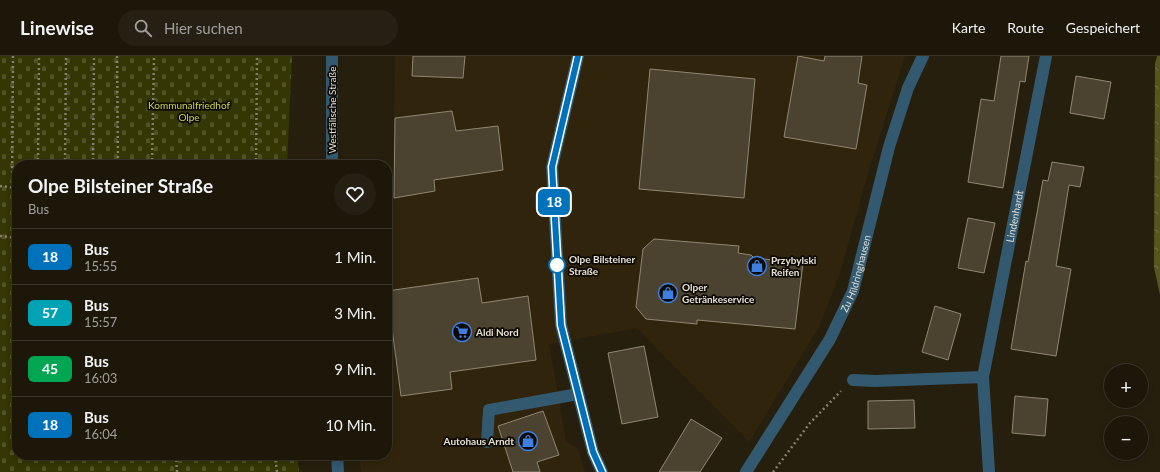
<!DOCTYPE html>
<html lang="de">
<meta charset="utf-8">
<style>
:root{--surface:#1d170a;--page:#252013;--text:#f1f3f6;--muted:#a09f9c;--line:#3b362b}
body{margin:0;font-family:Lato,sans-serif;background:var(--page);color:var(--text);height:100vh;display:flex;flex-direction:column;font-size:15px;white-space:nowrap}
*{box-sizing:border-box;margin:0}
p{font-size:13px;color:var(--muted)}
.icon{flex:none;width:22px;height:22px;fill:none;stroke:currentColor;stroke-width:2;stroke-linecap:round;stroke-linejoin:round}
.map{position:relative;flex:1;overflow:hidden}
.drawer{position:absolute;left:12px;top:104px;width:380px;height:300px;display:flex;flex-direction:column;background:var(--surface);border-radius:16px;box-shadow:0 2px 6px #0003,0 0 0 1px var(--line)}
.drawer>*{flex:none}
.badge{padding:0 8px;border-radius:6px;font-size:14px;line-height:26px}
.buttons{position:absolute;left:1104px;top:308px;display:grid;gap:8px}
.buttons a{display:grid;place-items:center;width:44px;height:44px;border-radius:50%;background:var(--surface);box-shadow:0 2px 6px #0003,0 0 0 1px var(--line);font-size:20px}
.map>.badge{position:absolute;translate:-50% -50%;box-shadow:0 0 0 2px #fff}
.round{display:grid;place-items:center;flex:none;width:42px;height:42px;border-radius:21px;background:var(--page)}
.headline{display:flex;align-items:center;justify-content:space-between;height:68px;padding:0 16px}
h1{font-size:19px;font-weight:700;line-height:30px}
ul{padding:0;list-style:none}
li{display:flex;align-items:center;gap:12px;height:56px;padding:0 16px;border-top:1px solid var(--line)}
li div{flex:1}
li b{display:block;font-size:15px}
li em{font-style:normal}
li .badge{min-width:44px;font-weight:700;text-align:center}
header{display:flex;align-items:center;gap:24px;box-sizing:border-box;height:56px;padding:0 20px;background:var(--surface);border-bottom:1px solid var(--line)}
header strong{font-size:19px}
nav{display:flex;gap:22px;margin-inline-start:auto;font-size:14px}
.search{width:280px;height:36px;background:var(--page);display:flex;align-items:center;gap:10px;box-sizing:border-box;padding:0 14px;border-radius:22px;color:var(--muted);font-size:15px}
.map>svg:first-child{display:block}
</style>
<header>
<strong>Linewise</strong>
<div class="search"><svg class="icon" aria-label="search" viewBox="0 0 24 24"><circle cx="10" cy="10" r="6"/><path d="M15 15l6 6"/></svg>Hier suchen</div>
<nav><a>Karte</a><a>Route</a><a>Gespeichert</a></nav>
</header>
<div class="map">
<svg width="1160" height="416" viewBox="0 0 1160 416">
<defs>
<pattern id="forest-crowns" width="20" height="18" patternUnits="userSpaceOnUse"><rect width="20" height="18" fill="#54561e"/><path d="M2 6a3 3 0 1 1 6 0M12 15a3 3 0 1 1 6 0" fill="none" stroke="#6d6e3e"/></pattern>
<pattern id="cemetery-stones" width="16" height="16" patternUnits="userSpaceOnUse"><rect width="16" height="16" fill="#343603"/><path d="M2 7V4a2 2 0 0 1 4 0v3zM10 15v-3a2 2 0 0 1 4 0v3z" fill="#515327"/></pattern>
</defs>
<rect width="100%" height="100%" fill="#271f0e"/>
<polygon fill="#30250c" points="395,0 905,0 866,124 840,217 819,271 749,386 637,272 549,288 566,385 578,393 585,416 361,416 359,399 387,399 387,148 393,147"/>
<polygon fill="url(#forest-crowns)" points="1157,0 1160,0 1160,239 1154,211 1155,8"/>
<polygon fill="url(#cemetery-stones)" points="0,0 292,0 287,109 17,109 17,399 297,399 299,416 0,416"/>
<g fill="#4b422f" stroke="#908772">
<polygon points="413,0 465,0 463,22 412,20"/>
<polygon points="798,0 824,5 825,0 862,0 858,27 867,29 856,93 784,81"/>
<polygon points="1001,0 1029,0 1025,26 1020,25 1003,132 968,126 981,43 994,45"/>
<polygon points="650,13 755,23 744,142 639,133"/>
<polygon points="1076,20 1111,26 1104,63 1070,57"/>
<polygon points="452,55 456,75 498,70 503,114 434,124 435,135 394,142 395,62"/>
<polygon points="1052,106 1084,111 1080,131 1069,129 1056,210 1071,213 1056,300 1011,293 1026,205 1028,206 1043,124 1048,125"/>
<polygon points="968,162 995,167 984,217 958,212"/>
<polygon points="654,183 739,190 738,197 751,199 754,202 803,207 795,273 697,264 697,268 646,263 636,251 643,193"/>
<polygon points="478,222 482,247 528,240 536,304 450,316 452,333 401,340 387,235"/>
<polygon points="935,250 961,258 948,304 922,296"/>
<polygon points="644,290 658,361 622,368 608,297"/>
<polygon points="1015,340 1048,343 1045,380 1012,377"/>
<polygon points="914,344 915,372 868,373 868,345"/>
<polygon points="543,355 559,399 537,406 540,416 513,416 498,370"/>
<polygon points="691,363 722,382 700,416 659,416"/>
</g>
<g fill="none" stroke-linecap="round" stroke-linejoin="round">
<g stroke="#867f71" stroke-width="2.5" stroke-dasharray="2 3" stroke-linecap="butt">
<polyline points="117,0 118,109"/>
<polyline points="38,109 39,0"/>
<polyline points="65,109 66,0"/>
<polyline points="93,109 94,0"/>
<polyline points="152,109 154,0"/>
<polyline points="256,109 257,0"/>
<polyline points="0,130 17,132"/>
<polyline points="12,132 13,0"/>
<polyline points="0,180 17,182"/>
<polyline points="176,399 177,416"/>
<polyline points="275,399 277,416"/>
<polyline points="773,416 810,367 841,335"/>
</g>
<g stroke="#325970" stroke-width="12">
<polyline points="578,0 552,111 561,269 593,396 602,416"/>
<polyline points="332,109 332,0"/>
<polyline points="853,324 875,325 983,321"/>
<polyline points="487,386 489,354 578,338"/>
<polyline points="337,399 338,416"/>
<path id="s1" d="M 746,416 L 830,283 L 853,235 L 889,91 L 908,32 L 923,0"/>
<path id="s2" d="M 989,416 L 983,321 L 1046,0"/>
</g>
</g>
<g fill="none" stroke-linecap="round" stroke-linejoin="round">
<defs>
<polyline id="line" points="578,0 552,111 561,269 593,396 602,416"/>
</defs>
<use href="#line" stroke="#fff" stroke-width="9"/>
<use href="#line" stroke="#0072bc" stroke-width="6"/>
</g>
<defs>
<symbol id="shop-ring" viewBox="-11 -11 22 22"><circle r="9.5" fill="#0d0a04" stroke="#3f7fe0" stroke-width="1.5"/><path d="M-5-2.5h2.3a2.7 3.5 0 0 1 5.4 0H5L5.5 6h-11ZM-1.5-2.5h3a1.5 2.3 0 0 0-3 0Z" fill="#3f7fe0"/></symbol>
<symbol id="supermarket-ring" viewBox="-11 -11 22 22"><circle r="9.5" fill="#0d0a04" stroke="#3f7fe0" stroke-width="1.5"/><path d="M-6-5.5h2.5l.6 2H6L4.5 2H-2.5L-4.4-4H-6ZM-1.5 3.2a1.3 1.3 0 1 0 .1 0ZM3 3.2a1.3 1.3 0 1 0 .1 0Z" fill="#3f7fe0"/></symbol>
</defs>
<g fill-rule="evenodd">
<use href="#shop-ring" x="746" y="199" width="22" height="22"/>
<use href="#shop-ring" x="657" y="226" width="22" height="22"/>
<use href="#supermarket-ring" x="451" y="265" width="22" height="22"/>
<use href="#shop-ring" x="517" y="374" width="22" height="22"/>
</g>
<circle fill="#fff" stroke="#0072bc" stroke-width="2" cx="557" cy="209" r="8"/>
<g text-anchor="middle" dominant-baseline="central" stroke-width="3.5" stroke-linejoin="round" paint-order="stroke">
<g font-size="10" fill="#ced448" stroke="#0d0a04">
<text x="189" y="49">Kommunalfriedhof<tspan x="189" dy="12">Olpe</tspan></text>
</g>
<g font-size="10" fill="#e6e1d6" stroke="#0d0a04">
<text transform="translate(332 54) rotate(-90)">Westfälische Straße</text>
<text stroke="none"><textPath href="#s2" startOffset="259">Lindenhardt</textPath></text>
<text stroke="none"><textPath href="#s1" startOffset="228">Zu Hildringhausen</textPath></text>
</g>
<g font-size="10" font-weight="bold" fill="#e6e1d6" stroke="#0d0a04" text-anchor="start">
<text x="569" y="203">Olpe Bilsteiner<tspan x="569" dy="12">Straße</tspan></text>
</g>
<g font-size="10" font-weight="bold" fill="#e6e1d6" stroke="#0d0a04" text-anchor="start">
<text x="771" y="204">Przybylski<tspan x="771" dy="12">Reifen</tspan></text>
<text x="682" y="231">Olper<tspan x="682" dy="12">Getränkeservice</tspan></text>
<text x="476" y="276">Aldi Nord</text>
<text x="514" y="385" text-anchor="end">Autohaus Arndt</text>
</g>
</g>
</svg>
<div class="buttons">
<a>+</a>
<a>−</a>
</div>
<b class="badge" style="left:554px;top:146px;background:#0072bc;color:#fff">18</b>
<section class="drawer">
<div class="headline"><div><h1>Olpe Bilsteiner Straße</h1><p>Bus</p></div><a class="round"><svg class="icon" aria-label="heart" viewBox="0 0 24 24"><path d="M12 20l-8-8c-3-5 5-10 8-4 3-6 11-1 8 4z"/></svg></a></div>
<ul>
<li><span class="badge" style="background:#0072bc;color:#fff">18</span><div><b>Bus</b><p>15:55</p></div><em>1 Min.</em></li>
<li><span class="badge" style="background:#00a3b4;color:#fff">57</span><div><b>Bus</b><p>15:57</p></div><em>3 Min.</em></li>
<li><span class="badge" style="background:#00a651;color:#fff">45</span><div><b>Bus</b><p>16:03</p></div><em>9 Min.</em></li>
<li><span class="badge" style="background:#0072bc;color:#fff">18</span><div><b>Bus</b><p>16:04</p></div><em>10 Min.</em></li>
</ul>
</section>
</div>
